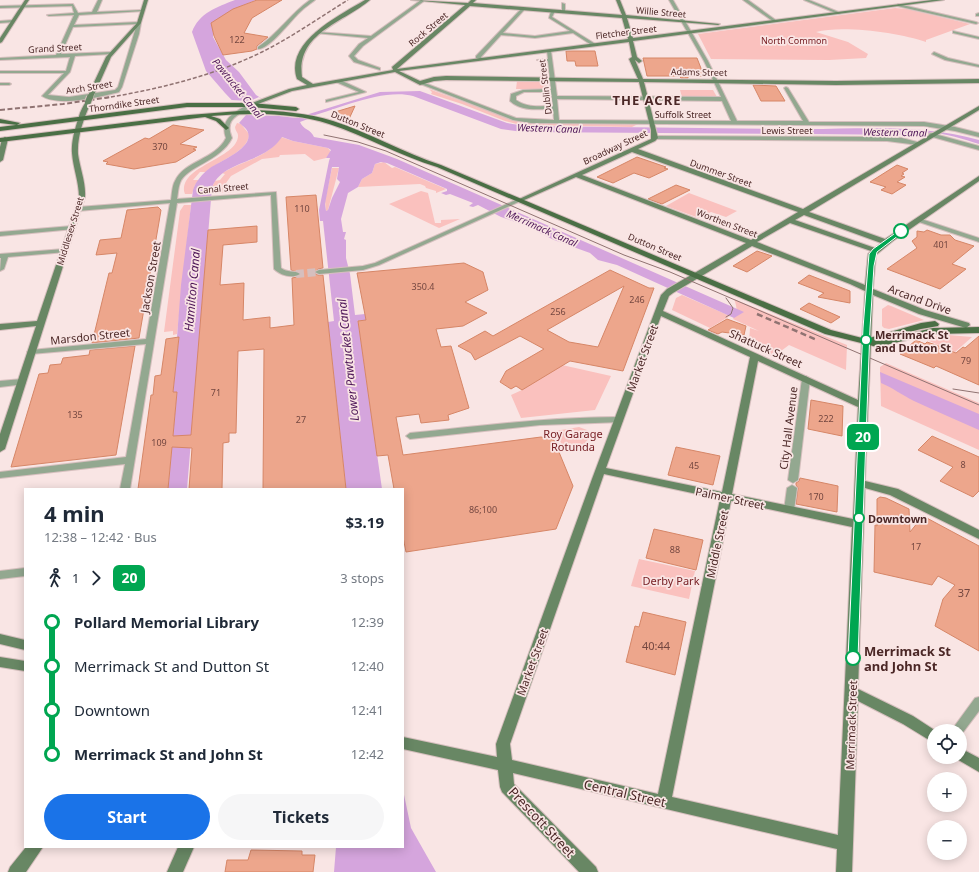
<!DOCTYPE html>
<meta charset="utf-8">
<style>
:root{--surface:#fff;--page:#f6f6f7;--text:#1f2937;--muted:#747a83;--accent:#1a73e8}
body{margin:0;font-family:"Noto Sans",sans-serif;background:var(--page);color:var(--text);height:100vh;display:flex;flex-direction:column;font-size:15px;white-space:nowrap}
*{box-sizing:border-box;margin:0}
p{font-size:13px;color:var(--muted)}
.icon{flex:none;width:22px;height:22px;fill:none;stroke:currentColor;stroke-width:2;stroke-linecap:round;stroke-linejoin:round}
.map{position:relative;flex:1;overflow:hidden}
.details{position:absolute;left:24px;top:488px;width:380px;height:360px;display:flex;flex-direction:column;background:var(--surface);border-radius:0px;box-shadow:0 2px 10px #0003}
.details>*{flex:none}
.badge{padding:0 8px;border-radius:6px;font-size:14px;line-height:26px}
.controls{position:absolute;left:927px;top:724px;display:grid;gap:8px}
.controls a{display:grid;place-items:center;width:40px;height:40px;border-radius:50%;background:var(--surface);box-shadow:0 2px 10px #0003;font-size:20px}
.map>.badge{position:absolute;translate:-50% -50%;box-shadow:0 0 0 2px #fff}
.legs{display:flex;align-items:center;gap:6px;height:44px;padding:0 20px;font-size:13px}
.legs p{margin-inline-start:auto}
.head{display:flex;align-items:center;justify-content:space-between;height:68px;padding:0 20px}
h1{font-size:22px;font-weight:700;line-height:30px}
.primary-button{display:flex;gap:8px;margin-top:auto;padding:8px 20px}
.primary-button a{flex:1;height:46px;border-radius:24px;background:var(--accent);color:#fff;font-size:16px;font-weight:700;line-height:46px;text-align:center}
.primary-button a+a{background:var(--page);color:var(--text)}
ul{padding:0 20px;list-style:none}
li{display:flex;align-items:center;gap:14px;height:44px;font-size:15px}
li i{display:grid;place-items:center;width:6px;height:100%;margin:0 5px;background:currentColor}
li i::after{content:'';width:10px;height:10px;margin:-5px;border:3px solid;border-radius:50%;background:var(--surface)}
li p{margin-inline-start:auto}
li:first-child i{background:linear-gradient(#0000 50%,currentColor 0)}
li:last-child i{background:linear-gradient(currentColor 50%,#0000 0)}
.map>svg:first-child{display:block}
</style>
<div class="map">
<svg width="979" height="872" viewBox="0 0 979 872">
<rect width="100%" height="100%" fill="#f9e5e4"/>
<g fill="#fac1be">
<path d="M 895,8 L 907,9 L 970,24 L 926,40 L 926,42 C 900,33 843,25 816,32 L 848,42 L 868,54 L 866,58 L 829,60 L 711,59 L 698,34 Z"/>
<polygon points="517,81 544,82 547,84 547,89 516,89"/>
<polygon points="429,89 508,118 522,122 543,124 638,124 632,127 521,125 505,121 462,104 431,94 432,92"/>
<polygon points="680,90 713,90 717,97 682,97"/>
<path d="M 237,123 L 241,124 L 249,134 C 249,152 217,161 206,172 L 200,172 L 193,180 L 199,180 L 195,185 L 192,194 L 185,194 C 176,166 239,159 238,135 C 238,133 235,130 235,127 Z"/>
<path d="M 281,137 L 293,141 L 328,148 L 331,152 L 326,158 L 314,161 L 305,154 L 280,155 L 279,157 L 262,159 L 231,176 L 226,183 L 233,192 L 211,193 L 212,187 L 215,181 L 220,180 L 225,174 L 222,173 C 242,161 268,158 281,137 Z"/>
<polygon points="384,162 392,168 395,167 446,189 436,193 436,191 426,188 425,186 420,184 358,187 362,179 372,173 375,164"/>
<polygon points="332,168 339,168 328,210 326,211 325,201"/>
<polygon points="421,191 428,193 435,223 441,223 441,220 460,219 439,228 389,204"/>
<polygon points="689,193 737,211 726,217 711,212 699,218 666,206"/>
<polygon points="184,205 191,205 177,334 173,335 173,331 164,332 180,211"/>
<polygon points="682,295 730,316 710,328 672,310 676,298"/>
<path d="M 734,299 L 847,345 L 846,370 L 789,345 L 773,357 L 750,347 L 746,343 L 749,341 L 750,328 L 759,331 L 733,319 C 738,312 737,307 734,299 Z"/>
<polygon points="888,305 891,306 924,320 889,329 884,328 882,326 882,309"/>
<polygon points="948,335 972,337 955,352 922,338"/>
<polygon points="886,363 979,403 979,450 881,406 880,367"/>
<polygon points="562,365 611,376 595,410 521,418 511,395 522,390"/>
<polygon points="579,427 587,430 591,435 579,452 564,449 555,431"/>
<polygon points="639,559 695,571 689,599 631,586"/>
</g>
<g fill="#d5a5dd" fill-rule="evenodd">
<path d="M 235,0 L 256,0 L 232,10 L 218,19 L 213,27 L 213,37 L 226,60 L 239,72 L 256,95 L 269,103 L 279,116 L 296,118 L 380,92 L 420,91 L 507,123 L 525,126 L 785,129 L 788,134 L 523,132 L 501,129 L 413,96 C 382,88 336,110 305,118 L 308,119 L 300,122 C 303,130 311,129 314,137 L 359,145 L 397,159 L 744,312 L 734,318 L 617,265 L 598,260 L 590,253 L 554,240 L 538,232 L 540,231 L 536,229 L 501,217 L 478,205 L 473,207 L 469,206 L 473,203 L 450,194 L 446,195 L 441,193 L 447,191 L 447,189 L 387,163 L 381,162 L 375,164 L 372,173 L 362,179 L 358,187 L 348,193 L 341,219 L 343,232 L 346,232 L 344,239 L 346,240 L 346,258 L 350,274 L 355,315 L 436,307 L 448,311 L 358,321 L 382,489 L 346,489 L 328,322 L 334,321 L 323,221 L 320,221 L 319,210 L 329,161 L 330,158 L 326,158 L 331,150 L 328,148 L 293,141 L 282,137 C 263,165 224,159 212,187 L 187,489 L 168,489 L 177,392 L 173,392 L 179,338 L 177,337 L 181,285 L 193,190 C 196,181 202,174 210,168 C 220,161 259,146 246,129 C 243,126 242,125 239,123 L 246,115 L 225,93 L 206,71 L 192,32 C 199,13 217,7 235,0 ZM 332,167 L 339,167 L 337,179 L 340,182 L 332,198 L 328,210 L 326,211 L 325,204 Z"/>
<path d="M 806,129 C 864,129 923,124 979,140 L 979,144 C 959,138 935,129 915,135 L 809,134 Z"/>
<path d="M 880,372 L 979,414 L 979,430 C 957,420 935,411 914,401 C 902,395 893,388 881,383 Z"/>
<polygon points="403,790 411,828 436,872 334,872 336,847 403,847"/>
</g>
<polygon fill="#f9e5e4" points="259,97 269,103 279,116 246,115 231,100 250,101"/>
<g fill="#eda68c" stroke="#d68667" fill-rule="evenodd">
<polygon points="257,0 282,0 252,18 244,33 268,37 257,46 257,49 252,51 223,55 214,36 211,23 233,9"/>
<polygon points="566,51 595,51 598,66 576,66 575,61 567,61"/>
<polygon points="643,58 697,58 704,76 688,76 688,78 681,78 679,76 647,76"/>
<polygon points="753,85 776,86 785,101 761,101"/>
<polygon points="355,106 349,119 335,112"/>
<polygon points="173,125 204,130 180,144 197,147 193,149 196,150 176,162 134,169 106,164 108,162 103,161 145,138 149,139"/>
<polygon points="637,157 666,167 664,168 668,169 649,178 634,173 613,183 597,177"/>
<polygon points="897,165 908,169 902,173 904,174 901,176 905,177 897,182 906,185 892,194 881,190 886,187 870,182"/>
<polygon points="676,185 690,190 662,204 648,199"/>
<polygon points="316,195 323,268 318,269 314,273 318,275 323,275 346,489 263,489 264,349 238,351 236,433 229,433 229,442 223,443 222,489 189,489 192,448 172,447 168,489 138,489 151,395 153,395 155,376 161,375 166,339 179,337 173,392 177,392 173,436 191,435 208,230 257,226 257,242 223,245 220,285 244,283 243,320 270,317 270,328 294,325 292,278 297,277 301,274 291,270 286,197"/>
<polygon points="158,207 161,210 159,222 139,338 92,343 109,273 112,273 117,253 96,255 100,240 121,238 127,210"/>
<polygon points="927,230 941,235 950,235 955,240 974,246 952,264 966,269 940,289 887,269 917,248 912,241 917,237 917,231 924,232"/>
<polygon points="757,251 772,256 747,272 733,266"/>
<polygon points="464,263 483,272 488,290 465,302 487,313 463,326 436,329 441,347 451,346 469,408 448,415 449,420 421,423 419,414 396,417 403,455 541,437 554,440 573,486 556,529 406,552 403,537 403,489 394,489 388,455 377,456 358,321 366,320 357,273"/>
<path d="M 610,270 L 649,288 L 654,288 L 623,371 L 570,361 L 522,390 L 516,386 L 511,389 L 500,382 L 506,371 L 544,349 L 520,336 L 475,360 L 471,353 L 458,346 L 485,331 L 493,336 ZM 624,286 L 598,347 L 569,342 L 547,330 Z"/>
<polygon points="809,275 850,291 850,303 818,297 824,293 798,283"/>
<polygon points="809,303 840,317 831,323 800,309"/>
<polygon points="727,319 746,326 744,335 722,332 718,334 708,330"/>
<polygon points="979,336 979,385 936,366 934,368 900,354 916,340 925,344 927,342 936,345 956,353 963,347 965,348"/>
<polygon points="135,346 116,455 11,467 39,374 48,373 50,365 61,364 63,358 89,355 90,350"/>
<polygon points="811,400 843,406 842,436 808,429"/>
<polygon points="932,436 979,457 979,491 973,497 940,481 953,467 918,450"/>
<polygon points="676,447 720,456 713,485 668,475"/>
<polygon points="800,478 838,486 837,512 796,504 798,488 796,485 796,483 799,481"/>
<polygon points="880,497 886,498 909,509 910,532 923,516 979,546 979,651 935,626 943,599 955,585 938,576 932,585 874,572 875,525 877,526 877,499"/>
<polygon points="654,529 703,540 696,570 646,558"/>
<polygon points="643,612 686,622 675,675 626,662 635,626 639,627"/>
<polygon points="251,850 302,851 302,855 315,855 313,872 225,872 227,860 248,860"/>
</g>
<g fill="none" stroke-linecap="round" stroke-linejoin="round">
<polyline stroke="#d6bfbe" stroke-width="8" stroke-dasharray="8 3.5" stroke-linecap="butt" points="296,274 319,272"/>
<defs>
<g id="street">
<path d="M 98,0 L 102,0 L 97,12 L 142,10 L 144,11 L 79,15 L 74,25 L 139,22 L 141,23 L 139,34 L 122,87 L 119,92 C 101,97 58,107 42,96 L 64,73 L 0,73 L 0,71 L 66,71 L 70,57 L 0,60 L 0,58 L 56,55 L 74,15 L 49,16 L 47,15 L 74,13 L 72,6 L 0,8 L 0,6 L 73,4 L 78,13 L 92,12 ZM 137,24 L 118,87 L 115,90 L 69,97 L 48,95 L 70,72 L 75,56 L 112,54 L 114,53 L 112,52 L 61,54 L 73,27 Z"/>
<path d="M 310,0 L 315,0 C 310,4 305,7 300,12 C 291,20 270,49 258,49 L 258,47 C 278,34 291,13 310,0 Z"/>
<polygon points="421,0 424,1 363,46 354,56 358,60 380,68 380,70 354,62 349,56 359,44 368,38 315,33 317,32 371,36"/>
<path d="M 669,0 L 673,0 L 708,61 L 737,121 L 803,121 L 784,88 L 786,87 L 788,88 L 809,122 L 924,122 L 955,127 L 979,133 L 979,137 L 955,131 L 924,126 L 531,123 L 513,120 L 418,83 L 422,82 L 516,118 L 554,120 L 553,109 C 538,109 522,112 510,101 L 511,94 L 523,90 L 551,89 L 548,61 L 537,60 L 548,59 L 547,51 L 549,50 L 551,51 L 557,96 L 721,97 L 704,61 ZM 524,92 L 551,92 L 553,106 C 540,106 527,108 516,100 L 516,96 ZM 557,99 L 722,101 L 731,121 L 559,120 Z"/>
<polygon points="743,0 748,0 777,21 774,22"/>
<polygon points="804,0 809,0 841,13 838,14"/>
<polygon points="562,3 565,4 565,13 562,12"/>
<polygon points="898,4 976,22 978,23 976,24 897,6"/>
<polygon points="522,8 525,9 503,33 535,36 570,31 549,18 551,11 553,10 555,11 552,17 597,45 593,46 573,33 535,38 501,35 481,57 483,60 476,58 476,56"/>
<polygon points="979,13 979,16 976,16 976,14"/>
<polygon points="13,20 14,22 0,23 0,21"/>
<polygon points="953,31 979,37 979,39 953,33"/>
<polygon points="934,52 948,58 979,65 979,67 945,60 932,54"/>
<polygon points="336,80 340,80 366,92 326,102 326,100 359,92 336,82"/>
<polygon points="0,83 9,83 11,84 9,85 0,85"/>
<path d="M 249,104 L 254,105 C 241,115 223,117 232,138 C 221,161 185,167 180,183 C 178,188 178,194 177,199 L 276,192 L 281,268 C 287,273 295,270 300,274 C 292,279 280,275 274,269 L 271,195 L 177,203 L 130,489 L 120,489 L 125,464 L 0,478 L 0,472 L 126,457 L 146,344 L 31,354 L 27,352 L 31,350 L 146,339 L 170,203 L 78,211 L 75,209 L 78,207 L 171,200 C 172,194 172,186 175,181 C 185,160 215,160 226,138 C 219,119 235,112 249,104 Z"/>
<polygon points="931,133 979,146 979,150 929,136 929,134"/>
<polygon points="655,136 887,137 902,138 921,143 918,145 887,141 653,139 653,137"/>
<polygon points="518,199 523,200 379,265 363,270 319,274 315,272 319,270 363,266 375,263"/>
<polygon points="918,218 979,238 979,242 916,221 915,220"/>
<polygon points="72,226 75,228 74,229 0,236 0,232"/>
<polygon points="64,249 67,251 66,252 8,257 4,269 0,271 1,258 0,258 0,254"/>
<polygon points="806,376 810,379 798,480 793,483 788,480 802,379"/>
<polygon points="22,379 26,382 25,384 0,387 0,381"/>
<path d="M 619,417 L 623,420 L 622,422 L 540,425 L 410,439 L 406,436 L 410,433 C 480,426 549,417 619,417 Z"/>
<polygon points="792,485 797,488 794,510 792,512 786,512 784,510 787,488"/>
<polygon points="25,568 25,576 0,579 0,571"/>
<polygon points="979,697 979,711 961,735 960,735 960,731 951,731 975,698"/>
</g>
<g id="secondary">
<polygon points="25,0 29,0 2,42 0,43 0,38"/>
<polygon points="144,0 148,0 141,23 111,57 95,93 90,94 89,93 106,57 137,23"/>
<path d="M 365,0 L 370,0 C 343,23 296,33 302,77 L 313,84 L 393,70 L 392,67 L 465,5 L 411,0 L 468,3 L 471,0 L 476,0 L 473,3 L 622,15 L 616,0 L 620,0 L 626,15 L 720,24 L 718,25 L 627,18 L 633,38 L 932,0 L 944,0 L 633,41 L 637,57 L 642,61 L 639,63 L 635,60 L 643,79 L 836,81 L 979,79 L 979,83 L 836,85 L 644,82 L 658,138 L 655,141 L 638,149 L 803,209 L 979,106 L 979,110 L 809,212 L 885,239 L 979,176 L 979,181 L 893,241 L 876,255 L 873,289 L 925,310 L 969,323 L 970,325 L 966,328 L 919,314 L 873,295 L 865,481 L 898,489 L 979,530 L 979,539 L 890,495 L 865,488 L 858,689 L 913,716 L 936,731 L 934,731 L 934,743 L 903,724 L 858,701 L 852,872 L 836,872 L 837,849 L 513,773 L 514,784 L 596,867 L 598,872 L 579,872 L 502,792 L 500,787 L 498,770 L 403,749 L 403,737 L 497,757 L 496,744 L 592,479 L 661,295 L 667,289 L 746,243 L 576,177 L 522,201 L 517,200 L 651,139 L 651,130 L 639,82 L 446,80 L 434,81 L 420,85 L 395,72 L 292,91 L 253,106 L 249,106 L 249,104 L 289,89 L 307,85 L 297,79 C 284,42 340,15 365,0 ZM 470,6 L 622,18 L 628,39 L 397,69 ZM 629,42 L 632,57 L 629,59 L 638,79 L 446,76 L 434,77 L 420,81 L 399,71 ZM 632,152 L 798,212 L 751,240 L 582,175 ZM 804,215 L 881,243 L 875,248 L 795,220 ZM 790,223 L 871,251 L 868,254 L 865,285 L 757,242 ZM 752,246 L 850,284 L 865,291 L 858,400 L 663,311 L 669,296 L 673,293 ZM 661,316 L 750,357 L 722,492 L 606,468 ZM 758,361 L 858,407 L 853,519 L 732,494 ZM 604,474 L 720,499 L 658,794 L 512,760 L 510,744 ZM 731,501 L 852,527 L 838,835 L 672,797 Z"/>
<path d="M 88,100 L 91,102 C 84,118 77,136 78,154 C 80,169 86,182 85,197 L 5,449 L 0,452 L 0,434 L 36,326 L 0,330 L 0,324 L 37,321 L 79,197 C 79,182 73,168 72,153 C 71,140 76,126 80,113 C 82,109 84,103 88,100 Z"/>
<polygon points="5,137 8,139 3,160 0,162 0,147 2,139"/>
<polygon points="0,634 25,640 25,650 0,644"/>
<polygon points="0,657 25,661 25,671 0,667"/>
<polygon points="960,748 979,758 979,772 955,758 954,757 960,757"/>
<polygon points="26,847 43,847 26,872 8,872 10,867"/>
<polygon points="178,847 194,847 183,872 167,872"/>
</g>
<g id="primary">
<polygon points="187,103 251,103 296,107 299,109 296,111 251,107 187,107 0,131 0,127"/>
<path d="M 252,110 C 279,111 307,113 333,121 C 370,133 404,153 441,165 L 831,330 L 866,339 L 921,323 L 935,321 L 939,324 L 938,326 L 921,329 L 875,341 L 877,341 L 933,328 L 979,327 L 979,333 L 933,334 L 877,347 L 825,334 L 437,167 C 400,156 366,136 329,124 C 292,112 250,113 211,116 L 220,119 L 229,128 L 226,130 L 216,121 L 205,117 L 0,142 L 0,138 L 189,115 Z"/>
<polygon points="0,119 20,123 17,125 0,123"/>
</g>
</defs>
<use href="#street" stroke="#d6bfbe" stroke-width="2"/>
<use href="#secondary" stroke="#d6bfbe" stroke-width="2"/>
<use href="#primary" stroke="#d6bfbe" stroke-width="2"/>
<use href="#street" fill="#93a890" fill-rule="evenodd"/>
<use href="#secondary" fill="#688764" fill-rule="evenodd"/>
<use href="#primary" fill="#4a6f45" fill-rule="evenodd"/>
<g stroke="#907372" stroke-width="1">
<polyline points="324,135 358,142 386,151 624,255 670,272 979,405"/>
<polyline points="726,298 733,308 731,314 726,317"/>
<polyline points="953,389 979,393"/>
</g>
<path stroke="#907372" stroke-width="1.5" stroke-dasharray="4 2" stroke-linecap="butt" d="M 105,98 C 159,89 213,76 262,52 C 292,37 320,17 348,0"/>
<polyline stroke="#907372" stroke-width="2" stroke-dasharray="5 2.5" stroke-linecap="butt" points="0,110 63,104 111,97"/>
<polyline stroke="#907372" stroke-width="2.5" stroke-dasharray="6 3.5" stroke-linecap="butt" points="757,314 817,340"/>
<defs>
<polyline id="secondary-bridge-far1" points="90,98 92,93"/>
<polyline id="secondary-bridge" points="88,102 90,97"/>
</defs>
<use href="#secondary-bridge-far1" stroke="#d6bfbe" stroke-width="6" stroke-linecap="butt"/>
<use href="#secondary-bridge" stroke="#d6bfbe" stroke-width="8" stroke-linecap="butt"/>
<use href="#secondary-bridge-far1" stroke="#688764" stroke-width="5"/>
<use href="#secondary-bridge" stroke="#688764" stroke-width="6"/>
</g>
<polygon fill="#00a651" stroke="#fff" points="901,229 904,231 903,232 877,252 874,266 870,328 858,658 857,661 850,661 848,658 863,328 868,266 869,254 873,249"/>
<g fill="#fff" stroke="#00a651" stroke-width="2">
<circle cx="901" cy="231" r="7"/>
<circle cx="866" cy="340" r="5"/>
<circle cx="859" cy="518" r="5"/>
<circle cx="853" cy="658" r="7"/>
</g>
<g text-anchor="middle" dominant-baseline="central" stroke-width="3.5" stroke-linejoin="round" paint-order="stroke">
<g font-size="9" fill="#4b2726" stroke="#f9e5e4">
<text transform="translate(661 12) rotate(5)">Willie Street</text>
<text transform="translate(428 29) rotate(-40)">Rock Street</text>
<text transform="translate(626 32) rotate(-7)">Fletcher Street</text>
<text transform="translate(55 48) rotate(-3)">Grand Street</text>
<text transform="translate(699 72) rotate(1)">Adams Street</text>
<text transform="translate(89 87) rotate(-9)">Arch Street</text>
<text transform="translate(545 87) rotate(-97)">Dublin Street</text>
<text transform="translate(124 104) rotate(-8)">Thorndike Street</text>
<text x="683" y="114">Suffolk Street</text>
<text transform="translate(358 124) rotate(22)">Dutton Street</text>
<text x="787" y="130">Lewis Street</text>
<text transform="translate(615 147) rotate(-25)">Broadway Street</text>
<text transform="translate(721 173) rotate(20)">Dummer Street</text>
<text transform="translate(223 188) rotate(-5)">Canal Street</text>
<text transform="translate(727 223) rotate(21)">Worthen Street</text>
<text transform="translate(70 231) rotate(-73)">Middlesex Street</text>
<text transform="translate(655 247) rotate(23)">Dutton Street</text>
</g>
<g font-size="9" fill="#744740">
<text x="237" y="39">122</text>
<text x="160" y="146">370</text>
<text x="302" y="208">110</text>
<text x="941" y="244">401</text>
<text x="423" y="286">350.4</text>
<text x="637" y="299">246</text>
<text x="558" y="311">256</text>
<text x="966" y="360">79</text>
<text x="216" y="392">71</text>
<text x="75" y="414">135</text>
<text x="826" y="418">222</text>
<text x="301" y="419">27</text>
<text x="159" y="442">109</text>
<text x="963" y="464">8</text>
<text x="694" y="465">45</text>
<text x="816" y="496">170</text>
<text x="483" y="509">86;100</text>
<text x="916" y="546">17</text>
<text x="675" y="549">88</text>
</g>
<g font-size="9" fill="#782025" stroke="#f9e5e4">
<text x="794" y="40">North Common</text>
</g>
<g font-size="10" font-style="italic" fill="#4f1759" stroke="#f9e5e4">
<text transform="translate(238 88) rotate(51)">Pawtucket Canal</text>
<text transform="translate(549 128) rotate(2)">Western Canal</text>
<text transform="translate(895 132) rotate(1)">Western Canal</text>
<text transform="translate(542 228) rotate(24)">Merrimack Canal</text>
</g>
<g font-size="11" fill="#4b2726" stroke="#f9e5e4">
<text transform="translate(150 277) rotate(-80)">Jackson Street</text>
<text transform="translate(920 299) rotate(20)">Arcand Drive</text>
<text transform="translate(90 336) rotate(-6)">Marsdon Street</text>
<text transform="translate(766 348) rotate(24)">Shattuck Street</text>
<text transform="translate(642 358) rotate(-70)">Market Street</text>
<text transform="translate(788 428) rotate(-83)">City Hall Avenue</text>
<text transform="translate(730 498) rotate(12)">Palmer Street</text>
<text transform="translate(717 544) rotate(-78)">Middle Street</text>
<text transform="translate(532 662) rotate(-70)">Market Street</text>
<text transform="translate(851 725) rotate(-88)">Merrimack Street</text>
</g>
<g font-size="11" font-weight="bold" fill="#4b2726" stroke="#f9e5e4" text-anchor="start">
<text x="875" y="334">Merrimack St<tspan x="875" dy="13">and Dutton St</tspan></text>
<text x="868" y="518">Downtown</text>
</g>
<g font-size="11" fill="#782025" stroke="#f9e5e4">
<text x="573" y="433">Roy Garage<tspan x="573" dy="13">Rotunda</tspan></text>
<text x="671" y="580">Derby Park</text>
</g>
<g font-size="11" fill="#744740">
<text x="964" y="592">37</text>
<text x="656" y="645">40:44</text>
</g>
<g font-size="12" font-style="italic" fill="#4f1759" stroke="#f9e5e4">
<text transform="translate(192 290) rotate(-85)">Hamilton Canal</text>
<text transform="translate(348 360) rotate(-96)">Lower Pawtucket Canal</text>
</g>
<g font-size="13" font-weight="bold" letter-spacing="1" fill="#4b2726" stroke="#f9e5e4">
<text x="647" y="100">THE ACRE</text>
</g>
<g font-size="13" font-weight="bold" fill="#4b2726" stroke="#f9e5e4" text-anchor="start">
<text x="864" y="651">Merrimack St<tspan x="864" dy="15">and John St</tspan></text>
</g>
<g font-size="13" fill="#4b2726" stroke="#f9e5e4">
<text transform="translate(625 793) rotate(13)">Central Street</text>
<text transform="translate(542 822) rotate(47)">Prescott Street</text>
</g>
</g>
</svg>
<div class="controls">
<a><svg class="icon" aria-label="locate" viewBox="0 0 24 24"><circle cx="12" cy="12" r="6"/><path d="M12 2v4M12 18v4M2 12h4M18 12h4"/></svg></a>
<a>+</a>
<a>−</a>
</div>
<b class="badge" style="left:863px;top:437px;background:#00a651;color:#fff">20</b>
<section class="details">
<div class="head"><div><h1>4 min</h1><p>12:38 – 12:42 · Bus</p></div><b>$3.19</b></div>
<div class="legs"><svg class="icon" aria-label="walk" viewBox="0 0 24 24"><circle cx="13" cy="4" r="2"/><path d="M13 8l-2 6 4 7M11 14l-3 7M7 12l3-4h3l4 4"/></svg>1<svg class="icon" aria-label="forward" viewBox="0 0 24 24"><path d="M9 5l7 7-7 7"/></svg><b class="badge" style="background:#00a651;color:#fff">20</b><p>3 stops</p></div>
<ul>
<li><i style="color:#00a651"></i><b>Pollard Memorial Library</b><p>12:39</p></li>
<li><i style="color:#00a651"></i><span>Merrimack St and Dutton St</span><p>12:40</p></li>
<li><i style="color:#00a651"></i><span>Downtown</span><p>12:41</p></li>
<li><i style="color:#00a651"></i><b>Merrimack St and John St</b><p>12:42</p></li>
</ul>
<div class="primary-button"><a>Start</a><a>Tickets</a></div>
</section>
</div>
